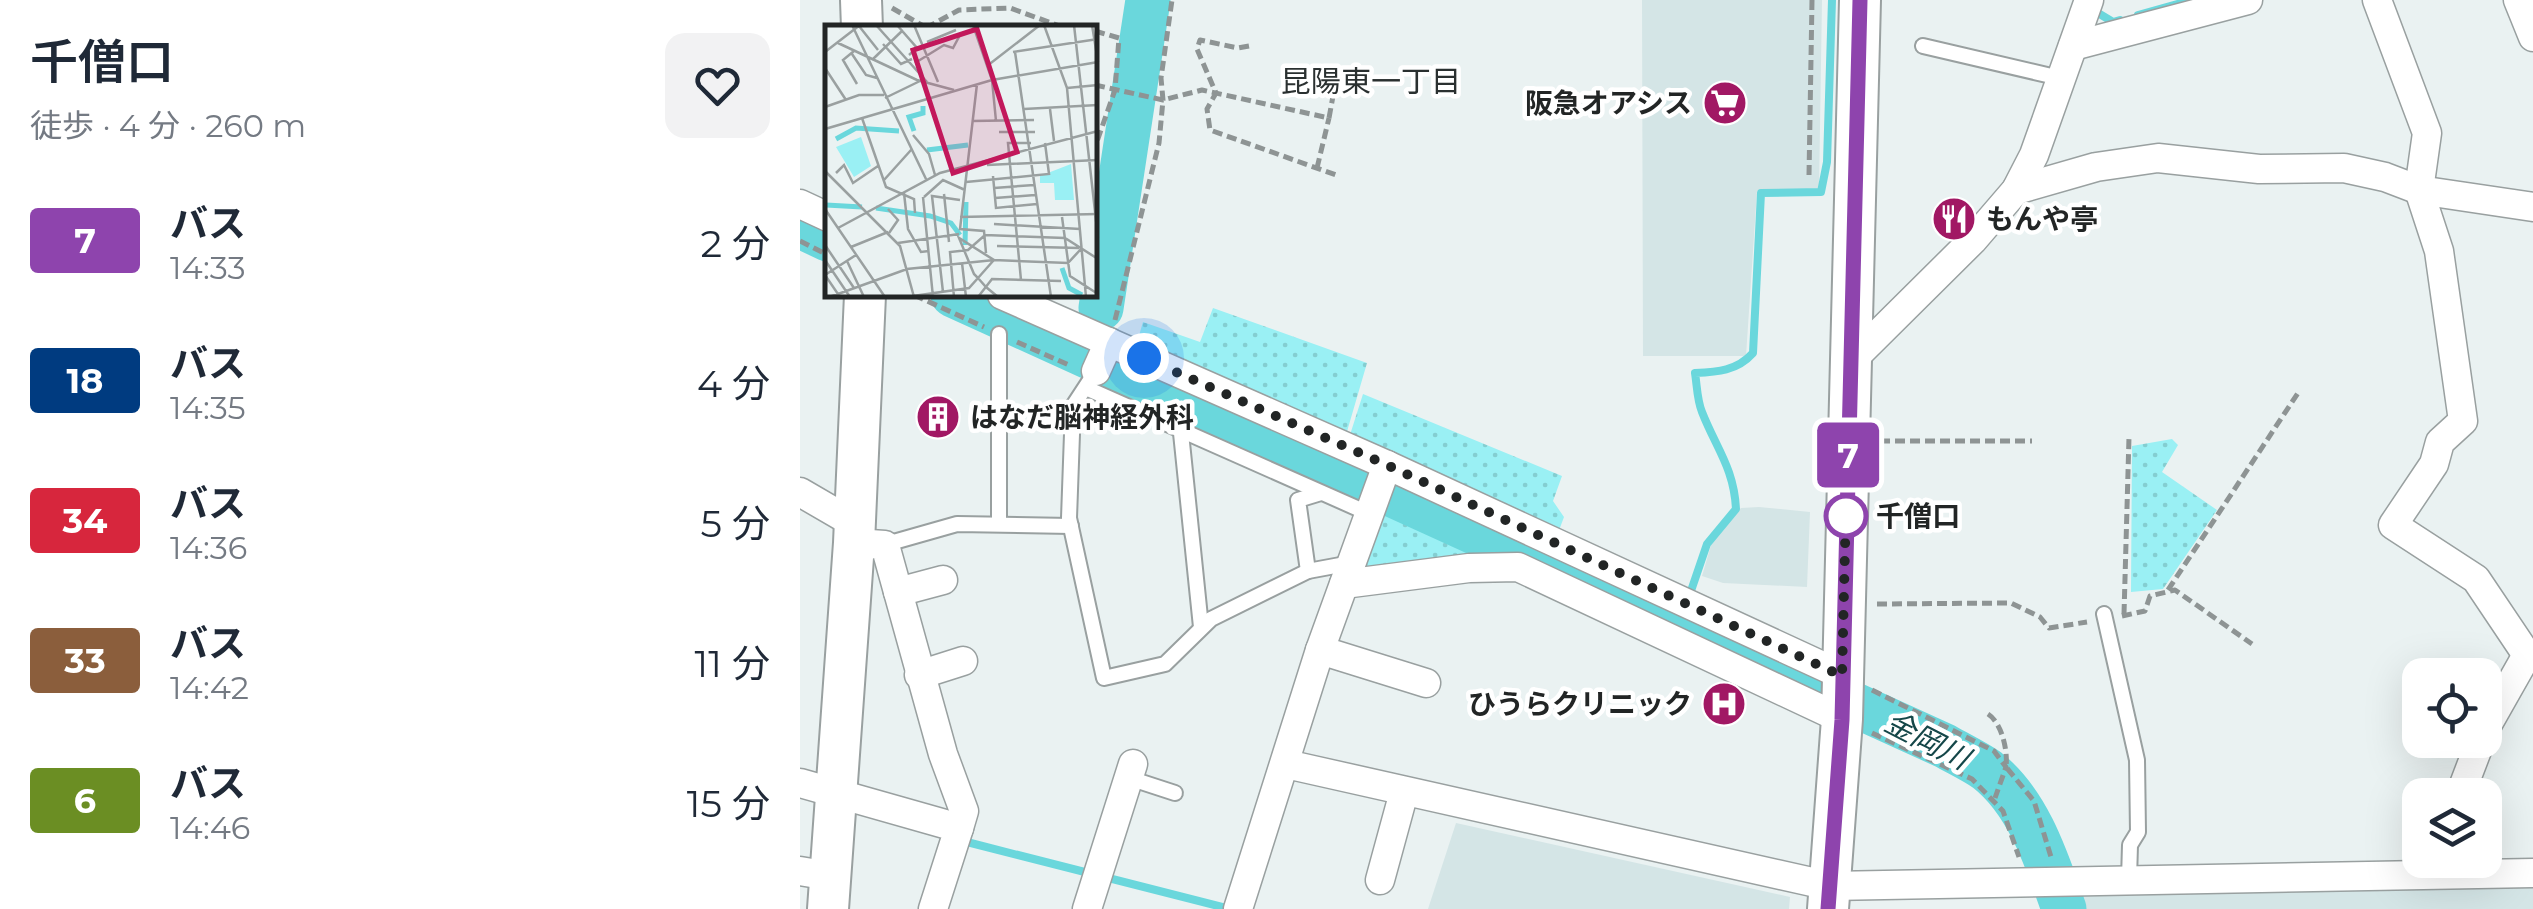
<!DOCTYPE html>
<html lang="ja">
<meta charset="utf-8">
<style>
:root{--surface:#fff;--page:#f2f2f3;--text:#1f2937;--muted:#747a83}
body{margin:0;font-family:Montserrat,"Noto Sans JP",sans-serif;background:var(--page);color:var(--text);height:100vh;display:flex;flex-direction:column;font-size:38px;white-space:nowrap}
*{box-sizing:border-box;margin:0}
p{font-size:32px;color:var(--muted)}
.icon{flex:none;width:55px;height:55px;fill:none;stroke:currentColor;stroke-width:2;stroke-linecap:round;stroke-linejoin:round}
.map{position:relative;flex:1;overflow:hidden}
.side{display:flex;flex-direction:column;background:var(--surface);width:800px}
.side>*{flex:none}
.badge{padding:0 20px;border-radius:8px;font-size:35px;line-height:65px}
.fabs{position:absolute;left:1602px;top:658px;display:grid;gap:20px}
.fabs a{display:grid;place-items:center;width:100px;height:100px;border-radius:20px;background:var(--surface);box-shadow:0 10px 40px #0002;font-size:50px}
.you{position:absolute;width:50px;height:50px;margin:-25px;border:8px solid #fff;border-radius:50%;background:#1a73e8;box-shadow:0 0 0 15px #1a73e833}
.map>.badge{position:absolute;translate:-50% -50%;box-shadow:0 0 0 5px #fff}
.round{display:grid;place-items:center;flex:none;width:105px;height:105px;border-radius:20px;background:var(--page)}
.head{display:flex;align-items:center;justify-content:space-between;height:170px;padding:0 30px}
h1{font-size:48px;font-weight:600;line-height:75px}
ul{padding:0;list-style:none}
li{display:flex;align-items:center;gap:30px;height:140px;padding:0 30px}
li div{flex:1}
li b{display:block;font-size:38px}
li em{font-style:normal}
li .badge{min-width:110px;font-weight:700;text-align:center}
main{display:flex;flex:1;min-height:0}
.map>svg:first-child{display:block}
</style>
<main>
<section class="side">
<div class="head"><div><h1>千僧口</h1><p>徒歩 · 4 分 · 260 m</p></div><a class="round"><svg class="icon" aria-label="heart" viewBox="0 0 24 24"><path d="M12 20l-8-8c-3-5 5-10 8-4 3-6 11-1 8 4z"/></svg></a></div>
<ul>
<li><span class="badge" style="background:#8e44ad;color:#fff">7</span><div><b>バス</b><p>14:33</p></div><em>2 分</em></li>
<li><span class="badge" style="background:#003b80;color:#fff">18</span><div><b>バス</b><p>14:35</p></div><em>4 分</em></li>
<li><span class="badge" style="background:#d7263d;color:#fff">34</span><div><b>バス</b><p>14:36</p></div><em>5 分</em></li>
<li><span class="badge" style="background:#8b5e3c;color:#fff">33</span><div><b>バス</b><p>14:42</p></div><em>11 分</em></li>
<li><span class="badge" style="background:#6b8e23;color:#fff">6</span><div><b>バス</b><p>14:46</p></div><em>15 分</em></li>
</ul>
</section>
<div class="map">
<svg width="1733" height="909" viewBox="0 0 1733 909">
<defs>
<pattern id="park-dots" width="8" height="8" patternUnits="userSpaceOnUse" patternTransform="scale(2.5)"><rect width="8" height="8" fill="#9af0f4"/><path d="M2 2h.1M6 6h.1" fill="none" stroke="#84ced1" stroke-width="1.8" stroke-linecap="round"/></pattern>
</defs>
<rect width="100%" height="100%" fill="#eaf2f2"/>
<g fill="#d4e5e6">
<polygon points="842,0 1022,0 1019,191 957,191 946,356 843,356"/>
<polygon points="959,507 1010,512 1007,587 923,583 902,576 911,545 919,532 941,508"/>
<polygon points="656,823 990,897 989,909 628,909"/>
<polygon points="1733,884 1733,909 1281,909 1273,893"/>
</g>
<g fill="url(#park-dots)">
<polygon points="413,308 567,363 546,435 338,339 343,322 400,342"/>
<polygon points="563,394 762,476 753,501 764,517 758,533 549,438"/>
<polygon points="1372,439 1378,445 1362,472 1417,510 1363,589 1331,592 1332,446"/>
<polygon points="578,507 697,560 554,580"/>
</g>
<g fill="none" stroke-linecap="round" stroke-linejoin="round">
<g stroke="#6ad7dc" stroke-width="8">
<polyline points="1293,10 1313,22 1320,20"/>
<polyline points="1338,15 1392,0"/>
<path d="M 879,626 L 907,544 L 936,509 C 934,468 916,448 902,412 C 897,400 897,385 895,373 C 917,372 937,371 953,353 L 961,193 L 1021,192 L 1027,162 L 1032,0"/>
<polyline points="163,841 430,909"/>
</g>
<g stroke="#6ad7dc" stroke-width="45">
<polyline points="0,226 28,239"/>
<path d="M 153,295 L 1145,746 C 1159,754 1174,761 1187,770 C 1229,803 1247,861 1264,909"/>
<polyline points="301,308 348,0"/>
</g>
<defs>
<g id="lane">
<polyline points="1123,46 1260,78"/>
<polyline points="199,334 199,523"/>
<polyline points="296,371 273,406 269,518 304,678 365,664 411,619 508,571 498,500 521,493"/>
<polyline points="286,388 570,514"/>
<polyline points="381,433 401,627"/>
<polyline points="83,545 157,524 271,526"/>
<polyline points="508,571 551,563"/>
<polyline points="1304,614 1337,760 1338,832 1330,845 1329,879"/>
<polyline points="329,778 375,793"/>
</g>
<g id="street">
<polyline points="1577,0 1627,133 1619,190 1639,251 1663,421 1640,442 1634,464 1593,525 1676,579 1727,655"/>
<polyline points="1718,0 1733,37"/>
<polyline points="1273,46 1448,0"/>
<polyline points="1216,190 1296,167 1358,158 1459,169 1544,168 1585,177 1619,190 1733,207"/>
<polyline points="0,204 28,217"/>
<polyline points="202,295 587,465 1042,675"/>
<polyline points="1050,362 1173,240 1216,190 1234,155 1289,0"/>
<polyline points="296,371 309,342"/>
<polyline points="0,492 55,524"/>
<polyline points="54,543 85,545 143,754 164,811 159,828"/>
<polyline points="544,584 669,568 718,567 1042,719"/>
<polyline points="98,592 143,580"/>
<polyline points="520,650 626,683"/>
<polyline points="119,675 163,661"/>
<polyline points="1685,729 1727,655 1733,653"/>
<polyline points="486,764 1030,886 1733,873"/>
<polyline points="0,783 159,828 133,909"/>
<polyline points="1660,795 1681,740"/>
<polyline points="0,871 30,876"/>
<polyline points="580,880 604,792"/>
<polyline points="287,909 333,764"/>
<polyline points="438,909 520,650 587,465"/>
</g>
<g id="secondary">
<polyline points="61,0 62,28"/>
<polyline points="28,909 54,543 65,295"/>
<polyline points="1028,909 1042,719 1060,0"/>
</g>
</defs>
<use href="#lane" stroke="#99a0a0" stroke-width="18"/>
<use href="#street" stroke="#99a0a0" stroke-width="31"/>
<use href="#secondary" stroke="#99a0a0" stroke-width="44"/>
<g stroke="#8e9494" stroke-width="5" stroke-dasharray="10 5" stroke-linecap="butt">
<polyline points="92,8 125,27"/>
<polyline points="126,28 159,10 210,8 265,28"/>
<polyline points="295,31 319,38 315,90 295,147"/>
<polyline points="449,46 438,48 400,40 397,49 416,93 407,109 410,130 539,176"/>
<polyline points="295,85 363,100 402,90 529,118 535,85"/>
<polyline points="517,168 529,118"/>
<polyline points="1009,175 1012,0"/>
<polyline points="0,241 28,255"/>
<polyline points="114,295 184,327"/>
<polyline points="315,320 359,143 363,100 361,78 372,0"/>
<polyline points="217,342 271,366"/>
<polyline points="1080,441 1232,441"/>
<polyline points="1368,590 1498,393"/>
<polyline points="1077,604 1211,603 1240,617 1249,628 1287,622"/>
<polyline points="1324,614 1329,437"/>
<polyline points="1322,616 1345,611 1350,596 1375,590 1452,644"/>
<polyline points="1072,690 1194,751 1206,767 1195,798"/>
<path d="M 1188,714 C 1202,723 1208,751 1206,767 L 1234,801 L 1251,857"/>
<polyline points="1072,733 1172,779 1203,811 1219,857"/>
</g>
<use href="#lane" stroke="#fff" stroke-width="14"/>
<use href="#street" stroke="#fff" stroke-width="28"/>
<use href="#secondary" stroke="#fff" stroke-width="40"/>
</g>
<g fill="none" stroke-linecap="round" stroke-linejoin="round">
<defs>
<polyline id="line" points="1028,909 1042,720 1060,0"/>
</defs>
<use href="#line" stroke="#fff" stroke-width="22"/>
<use href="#line" stroke="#8e44ad" stroke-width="15"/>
<polyline stroke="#222525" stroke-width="10" stroke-dasharray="0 18" points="344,358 587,465 1042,676 1046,506 1046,516"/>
</g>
<defs>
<symbol id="supermarket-disc" viewBox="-11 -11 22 22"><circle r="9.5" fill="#a11864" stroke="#fff"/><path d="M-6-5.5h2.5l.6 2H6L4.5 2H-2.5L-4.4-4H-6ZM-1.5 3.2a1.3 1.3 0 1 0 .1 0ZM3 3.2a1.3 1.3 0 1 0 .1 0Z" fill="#fff"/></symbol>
<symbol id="restaurant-disc" viewBox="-11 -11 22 22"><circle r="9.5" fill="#a11864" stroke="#fff"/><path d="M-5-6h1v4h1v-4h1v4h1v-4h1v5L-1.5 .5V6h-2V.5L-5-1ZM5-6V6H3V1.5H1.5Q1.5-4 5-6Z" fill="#fff"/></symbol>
<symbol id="building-disc" viewBox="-11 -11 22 22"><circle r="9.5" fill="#a11864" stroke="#fff"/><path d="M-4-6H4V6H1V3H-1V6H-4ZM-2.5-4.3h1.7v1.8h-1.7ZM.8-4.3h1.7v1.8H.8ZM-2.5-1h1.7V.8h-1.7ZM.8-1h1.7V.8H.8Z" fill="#fff"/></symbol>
<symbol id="hospital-disc" viewBox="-11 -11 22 22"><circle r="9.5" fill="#a11864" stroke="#fff"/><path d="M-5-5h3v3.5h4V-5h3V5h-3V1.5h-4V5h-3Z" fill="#fff"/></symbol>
</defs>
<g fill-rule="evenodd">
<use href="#supermarket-disc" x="900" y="78" width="50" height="50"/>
<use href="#restaurant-disc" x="1129" y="194" width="50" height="50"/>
<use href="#building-disc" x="113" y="392" width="50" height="50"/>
<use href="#hospital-disc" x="899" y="679" width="50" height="50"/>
</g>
<circle fill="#fff" stroke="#8e44ad" stroke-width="5" cx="1046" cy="516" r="20"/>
<g text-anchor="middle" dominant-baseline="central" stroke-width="9" stroke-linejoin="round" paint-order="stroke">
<g font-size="28" font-weight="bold" fill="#222525" stroke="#fff" text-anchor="end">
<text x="892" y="103">阪急オアシス</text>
<text x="1186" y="219" text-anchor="start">もんや亭</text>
<text x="170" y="417" text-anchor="start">はなだ脳神経外科</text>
<text x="892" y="704">ひうらクリニック</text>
</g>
<g font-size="28" font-weight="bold" fill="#222525" stroke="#fff" text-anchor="start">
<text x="1076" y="516">千僧口</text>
</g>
<g font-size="30" fill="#2a3030" stroke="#fff">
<text x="571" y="81">昆陽東一丁目</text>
</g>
<g font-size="30" font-style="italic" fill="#154749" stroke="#fff">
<text transform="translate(1127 740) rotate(27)">金岡川</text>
</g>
</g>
<g transform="translate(25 25)">
<rect width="272" height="272" fill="#eaf2f2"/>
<path d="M 36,112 L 46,141 L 29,152 L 11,122 ZM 246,139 L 249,175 L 230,175 L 229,158 L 215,158 L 215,151 Z" fill="#9af0f4"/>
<path fill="none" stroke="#6ad7dc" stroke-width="5" d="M 89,106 L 84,92 L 98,88 L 98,81M 11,114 L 31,103 L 74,106M 102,125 L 143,120M 1,180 L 37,182M 51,183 L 105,191 L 126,198 L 135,210M 140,220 L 141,177M 237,243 L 244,263 L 257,270"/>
<path fill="none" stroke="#9aa0a0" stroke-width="2.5" d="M 27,0 L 101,154M 51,0 L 102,57M 72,0 L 92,23 L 84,30M 89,0 L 113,57M 148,0 L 167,55 L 171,96M 219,0 L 242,63 L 261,272M 249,0 L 273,213M 267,0 L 273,37M 34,1 L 53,25M 102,17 L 131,5M 13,18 L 92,55 L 129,65M 58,19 L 76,39 L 87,34M 29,26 L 18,35 L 32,59M 0,27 L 35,0M 188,27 L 273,14M 190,27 L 226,272M 27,29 L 41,50 L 52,53M 47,35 L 78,5M 90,38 L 119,20 L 128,23 L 135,10M 162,41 L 215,0M 0,43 L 21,75M 152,59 L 135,204 L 159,206 L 161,228M 242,63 L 273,60M 60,73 L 95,56M 0,82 L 34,70 L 59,70M 199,84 L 273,80M 225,84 L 229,116M 37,93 L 61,162 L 89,174 L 90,188M 147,96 L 209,95M 0,104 L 167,55 L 273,37M 174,107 L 210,107M 88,110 L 104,129 L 110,150M 162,140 L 273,135M 0,146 L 75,221 L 89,272M 11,148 L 19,140 L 28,158 L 53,141M 168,151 L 171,183 L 212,179M 59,155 L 86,125M 141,157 L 224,149 L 220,118M 169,163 L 209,160M 79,168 L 83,204 L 96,227 L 104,226M 119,169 L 124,217M 98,172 L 108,272M 99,172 L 118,155 L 140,165M 170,173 L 210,170M 0,184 L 60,272M 63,184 L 73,195 L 64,208M 135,192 L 273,189M 237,192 L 245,251 L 273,269M 169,199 L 255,204M 13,203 L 115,148 L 273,106M 73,218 L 134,209M 0,220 L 29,263M 172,221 L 254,223M 26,222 L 63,207M 0,235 L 25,272M 22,236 L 39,272M 137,238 L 141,272M 0,250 L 31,230M 0,250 L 13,269 L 4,272M 196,255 L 183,118 L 206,118M 118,267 L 107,171 L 135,175M 13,269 L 82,244 L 169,235 L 243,238 L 256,224M 81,272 L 144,263 L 153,253 L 168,236 L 169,235 L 134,213 L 149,249 L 153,253 L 161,262 L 173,272M 129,272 L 125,227 L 143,225 L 160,210 L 240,213 L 273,234M 153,272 L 167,254 L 236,256"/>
<path fill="#c2185b" fill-opacity="0.15" stroke="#c2185b" stroke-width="5" d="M 152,4 L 192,127 L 128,148 L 88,25 Z"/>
<rect width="272" height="272" fill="none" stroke="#222525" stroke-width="5"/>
</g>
</svg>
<div class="fabs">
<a><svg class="icon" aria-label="locate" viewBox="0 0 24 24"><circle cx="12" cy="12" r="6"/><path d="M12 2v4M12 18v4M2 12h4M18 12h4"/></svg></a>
<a><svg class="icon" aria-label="layers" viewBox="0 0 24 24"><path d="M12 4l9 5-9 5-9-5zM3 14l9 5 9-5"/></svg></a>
</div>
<div class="you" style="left:344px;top:358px"></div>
<b class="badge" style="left:1048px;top:455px;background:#8e44ad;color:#fff">7</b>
</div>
</main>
